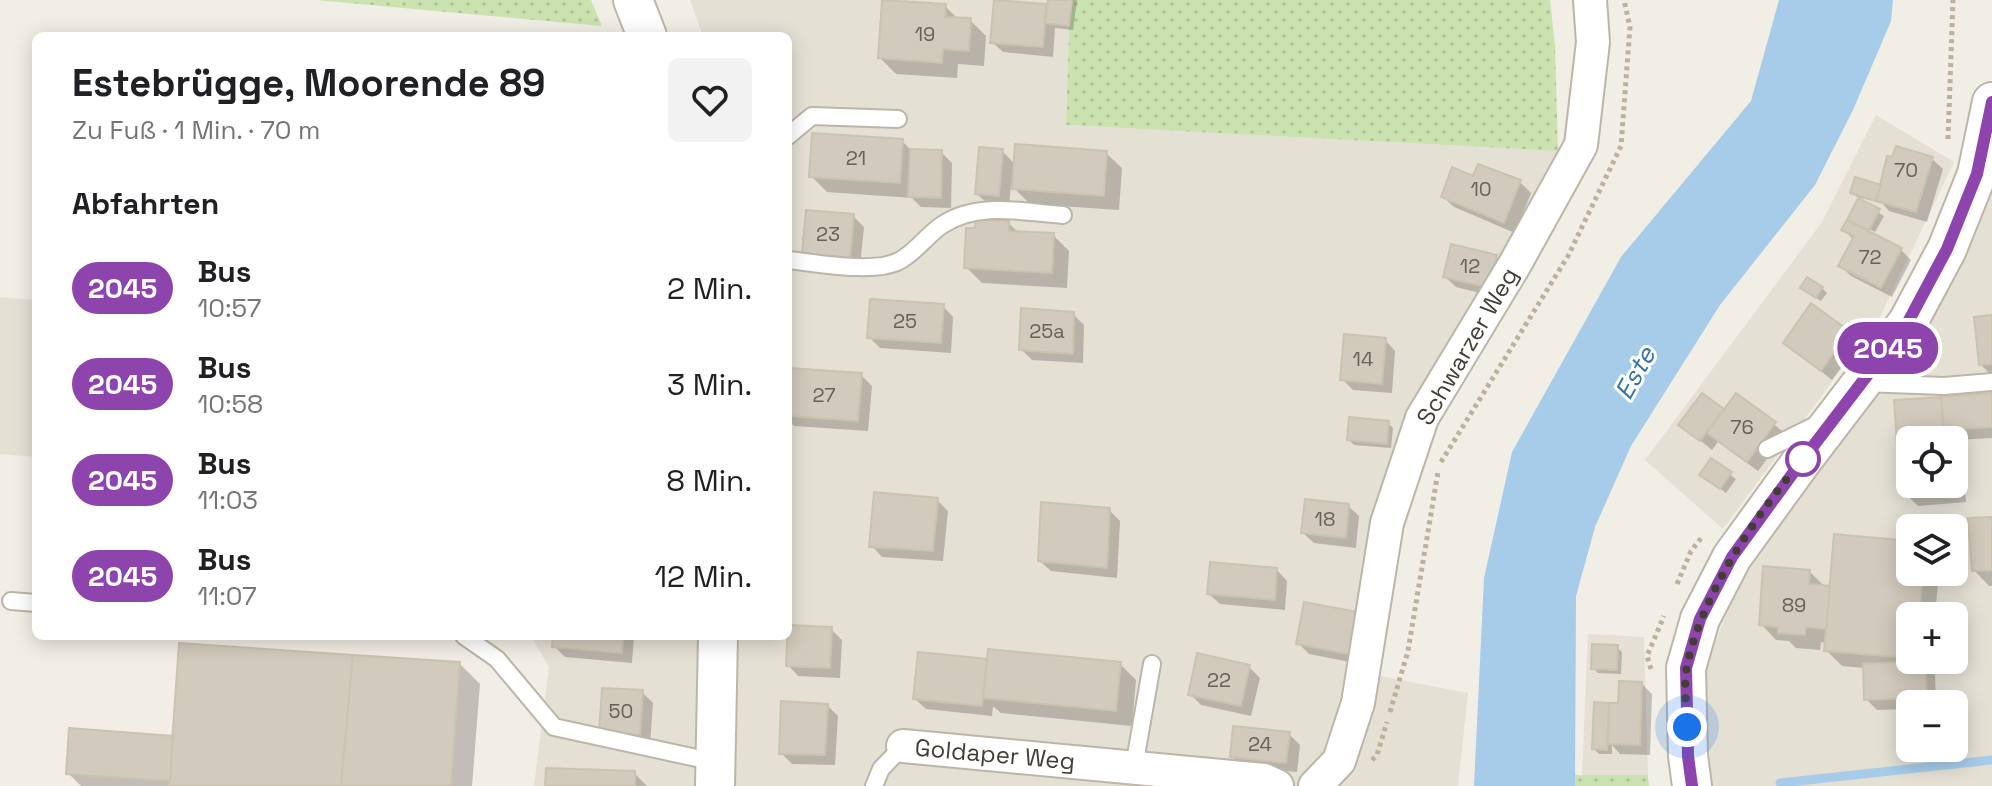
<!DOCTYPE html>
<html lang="de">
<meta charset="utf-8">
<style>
:root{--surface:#fff;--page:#f2f2f2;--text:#202124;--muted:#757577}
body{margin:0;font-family:"Space Grotesk",sans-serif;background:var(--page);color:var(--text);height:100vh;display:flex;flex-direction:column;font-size:30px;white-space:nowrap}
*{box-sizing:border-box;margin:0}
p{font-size:26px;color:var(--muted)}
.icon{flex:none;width:44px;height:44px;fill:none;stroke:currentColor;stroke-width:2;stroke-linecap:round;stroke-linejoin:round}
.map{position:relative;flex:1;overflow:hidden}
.side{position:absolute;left:32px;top:32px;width:760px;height:608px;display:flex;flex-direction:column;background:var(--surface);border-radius:12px;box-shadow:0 4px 20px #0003}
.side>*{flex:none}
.badge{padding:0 16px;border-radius:26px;font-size:28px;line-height:52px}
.fabs{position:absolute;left:1896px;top:426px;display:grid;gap:16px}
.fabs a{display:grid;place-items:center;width:72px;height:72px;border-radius:12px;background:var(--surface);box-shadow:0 4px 20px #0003;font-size:40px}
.you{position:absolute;width:40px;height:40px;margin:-20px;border:6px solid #fff;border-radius:50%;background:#1a73e8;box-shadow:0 0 0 12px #1a73e833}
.map>.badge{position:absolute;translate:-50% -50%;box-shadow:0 0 0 4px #fff}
h2{padding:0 40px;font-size:30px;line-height:72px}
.round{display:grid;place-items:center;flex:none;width:84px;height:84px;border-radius:12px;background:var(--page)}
.headline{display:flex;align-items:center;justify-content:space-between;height:136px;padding:0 40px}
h1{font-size:38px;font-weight:600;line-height:60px}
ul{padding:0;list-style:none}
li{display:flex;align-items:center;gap:24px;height:96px;padding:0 40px}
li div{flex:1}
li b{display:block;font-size:30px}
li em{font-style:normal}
li .badge{min-width:88px;font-weight:700;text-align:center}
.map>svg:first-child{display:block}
</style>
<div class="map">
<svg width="1992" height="786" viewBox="0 0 1992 786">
<defs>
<pattern id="grass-dots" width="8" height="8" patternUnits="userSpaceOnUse" patternTransform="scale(2)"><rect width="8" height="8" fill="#cae3b1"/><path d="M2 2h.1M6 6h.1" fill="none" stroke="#afc499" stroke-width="1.8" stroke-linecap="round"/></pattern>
</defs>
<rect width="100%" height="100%" fill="#f1eee5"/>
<g fill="#e5e0d4" fill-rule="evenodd">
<polygon points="690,0 1070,0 1066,125 1558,151 1481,310 1410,414 1355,671 1468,693 1458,786 534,786 549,667 531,636 788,636 788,36 703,36"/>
<polygon points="1876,115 1954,162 1880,317 1723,529 1645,460 1822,222"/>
<path d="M 1992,183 L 1992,786 L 1708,786 L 1703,672 L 1746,566 L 1894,371 ZM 1910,440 L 1954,440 L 1954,484 L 1910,484 ZM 1910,528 L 1954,528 L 1954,572 L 1910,572 ZM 1910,616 L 1954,616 L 1954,660 L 1910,660 ZM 1910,704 L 1954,704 L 1954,748 L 1910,748 Z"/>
<polygon points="0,297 36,300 36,457 0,454"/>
<polygon points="1588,634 1644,637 1648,775 1582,775"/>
</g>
<g fill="url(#grass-dots)">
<polygon points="316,0 591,0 602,26"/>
<polygon points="1070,0 1550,0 1555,45 1558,151 1066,125"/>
<polygon points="1575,775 1648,775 1649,786 1575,786"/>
</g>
<polygon fill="#a6ccea" points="1779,0 1893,0 1891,21 1853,110 1815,185 1720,305 1631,446 1595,527 1576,596 1575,786 1474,786 1484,578 1512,452 1621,257 1751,101"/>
<g fill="#0003" fill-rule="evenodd">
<polygon points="1050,0 1077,0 1073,30 1055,28 1053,57 1003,52 992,42 1046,6 1049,9"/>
<polygon points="945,6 959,20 970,20 986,36 984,66 958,64 957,78 896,74 880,58"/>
<polygon points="902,141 912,151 941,152 952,163 951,208 921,207 912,198 827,192 811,176"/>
<polygon points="1002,151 1016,165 1106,153 1122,168 1119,210 1030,204 1011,185 1009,206 988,204 977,194"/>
<polygon points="1932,159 1943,169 1927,222 1889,211 1882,203 1857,197 1852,192 1882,187"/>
<polygon points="1479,166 1520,182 1531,193 1515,233 1454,207 1443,197 1474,178"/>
<polygon points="1859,201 1884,216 1875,232 1852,220 1852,225 1901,250 1911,260 1892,297 1851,276 1841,266 1854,240 1844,230"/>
<polygon points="853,216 864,227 860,267 815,263 804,253"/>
<polygon points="1008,223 1019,233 1053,235 1069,251 1067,288 982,283 966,267"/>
<polygon points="1496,257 1507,268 1500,298 1456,287 1445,277"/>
<polygon points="1822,288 1827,293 1821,301 1807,292"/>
<polygon points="943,306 953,317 951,353 880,348 869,337"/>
<polygon points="1812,306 1859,343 1832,380 1785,343"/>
<polygon points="1073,314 1084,325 1083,363 1032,360 1021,349"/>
<polygon points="1992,317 1992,375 1991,375 1980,364"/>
<polygon points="1385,340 1395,351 1392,393 1353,390 1342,379"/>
<polygon points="788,370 861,375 872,386 868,431 794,426 788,420"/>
<polygon points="1737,395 1786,434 1758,471 1718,442 1712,450 1681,425 1702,396 1725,412"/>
<path d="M 1992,395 L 1992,438 L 1958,440 L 1960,476 L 1964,479 L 1966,502 L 1918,506 L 1902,490 L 1896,402 ZM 1910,440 L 1954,440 L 1954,484 L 1910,484 Z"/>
<polygon points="1388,423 1393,428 1391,448 1354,445 1349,440"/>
<polygon points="1711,461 1736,479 1726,493 1707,479"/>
<polygon points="937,500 948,511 943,561 882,557 872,546"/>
<polygon points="1348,506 1359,516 1356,548 1314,543 1303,533"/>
<polygon points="1109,510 1120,521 1117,578 1051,571 1040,561"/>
<polygon points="1992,519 1992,586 1989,586 1974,570"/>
<polygon points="1910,543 1910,572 1939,572 1935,616 1910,616 1910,660 1931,660 1930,669 1935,674 1936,704 1910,704 1910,709 1877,710 1866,699 1865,668 1842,666 1826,650 1827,643 1821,642 1820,650 1796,648 1789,641 1776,640 1761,624 1810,572 1825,587 1832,588"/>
<polygon points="1277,570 1287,581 1285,610 1220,604 1209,594"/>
<polygon points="1362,615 1365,665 1309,654 1298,643"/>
<polygon points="831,629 842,640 840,678 798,676 788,665"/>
<polygon points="555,636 634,636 632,663 565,657 554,646"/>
<polygon points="1617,647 1622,652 1621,674 1598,673 1593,668"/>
<polygon points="920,654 989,663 1120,664 1136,680 1132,726 1001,713 993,706 992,716 926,709 915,699"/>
<polygon points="460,664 480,684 472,786 81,786 68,773 174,738"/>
<polygon points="1249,667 1260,678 1251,716 1201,705 1190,694"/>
<polygon points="1642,684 1652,694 1650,755 1620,754 1612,745 1612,754 1599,754 1594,749 1596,704 1620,705"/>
<polygon points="642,692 653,703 650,745 612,743"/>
<polygon points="827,705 838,716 835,765 792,764 781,753"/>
<polygon points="1289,734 1300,745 1297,772 1242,767 1232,756"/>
<polygon points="634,773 647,786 547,786"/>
</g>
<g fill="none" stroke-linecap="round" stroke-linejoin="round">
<polyline stroke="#a6ccea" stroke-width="9" points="1780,783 1992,760"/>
</g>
<g fill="#d2cabc" stroke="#ccc2af" stroke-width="2">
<polygon points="882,0 946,4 945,17 971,18 969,51 943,49 942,63 878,58"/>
<polygon points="994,0 1046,4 1043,47 990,43"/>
<polygon points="1048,0 1072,0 1069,26 1045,23"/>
<polygon points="812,133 903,139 900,183 809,177"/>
<polygon points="1015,144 1107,151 1104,196 1012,189"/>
<polygon points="1896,146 1933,157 1916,212 1876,201 1887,156 1892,157"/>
<polygon points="979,147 1003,149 999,196 975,194"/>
<polygon points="910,149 942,150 941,198 908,197"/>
<polygon points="1478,164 1521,180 1504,223 1441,197 1452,167 1473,176"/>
<polygon points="1855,177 1881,185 1876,201 1850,193"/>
<polygon points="1858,198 1880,209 1869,231 1847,220"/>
<polygon points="806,210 854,214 850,258 802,253"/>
<polygon points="976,219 1009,221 1009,231 1054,233 1052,273 964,268 966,228 975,228"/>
<polygon points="1847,220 1902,248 1881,288 1838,266 1854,236 1841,230"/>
<polygon points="1451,244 1497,255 1489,288 1443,277"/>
<polygon points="1807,277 1823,287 1816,298 1800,288"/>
<polygon points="870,299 944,304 941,343 867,338"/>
<polygon points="1811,303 1849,331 1821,371 1783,343"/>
<polygon points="1021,308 1074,312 1073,354 1019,350"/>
<polygon points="1992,315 1992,364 1979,365 1974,317"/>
<polygon points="1344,334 1386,338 1382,384 1340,380"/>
<polygon points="788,368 862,373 858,421 788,416"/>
<polygon points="1702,393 1724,409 1700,441 1678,425"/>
<polygon points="1736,393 1776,422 1747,462 1707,433"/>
<polygon points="1992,393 1992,427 1944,430 1941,397"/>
<polygon points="1941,397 1944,440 1910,440 1910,484 1951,484 1951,487 1900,491 1894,400"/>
<polygon points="1349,417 1389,421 1387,444 1347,440"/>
<polygon points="1711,458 1732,472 1720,489 1699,475"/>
<polygon points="874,492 938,498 933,551 869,547"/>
<polygon points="1305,499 1349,504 1346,538 1301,533"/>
<polygon points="1041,502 1110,508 1107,568 1038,561"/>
<polygon points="1992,517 1992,570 1972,571 1968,518"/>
<polygon points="1834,534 1910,541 1910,572 1923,572 1919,616 1910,616 1910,658 1824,651"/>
<polygon points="1210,562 1277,568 1275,600 1207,594"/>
<polygon points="1763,566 1810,570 1809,584 1830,586 1826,629 1806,627 1805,635 1778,633 1778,627 1759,625"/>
<polygon points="1304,602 1363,613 1354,655 1296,644"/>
<polygon points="788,625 832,627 830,668 786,666"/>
<polygon points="553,636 623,636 622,653 552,647"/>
<polygon points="179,643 353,655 341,786 169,786"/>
<polygon points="1592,644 1618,645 1617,670 1591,669"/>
<polygon points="988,649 1121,662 1116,711 983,698"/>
<polygon points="918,652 987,659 982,706 913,699"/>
<polygon points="1197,653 1250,665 1241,706 1188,695"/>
<polygon points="353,655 460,662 451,786 341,786"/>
<polygon points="1925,661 1927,698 1864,700 1863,664"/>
<polygon points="1619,681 1642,682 1640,745 1608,744 1609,703 1618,703"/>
<polygon points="602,688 643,690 640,735 599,733"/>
<polygon points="781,701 828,704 825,755 779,754"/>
<polygon points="1594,702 1609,703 1607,750 1592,749"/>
<polygon points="1233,726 1290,732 1286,763 1230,757"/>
<polygon points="69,728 173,736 170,781 66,774"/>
<polygon points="546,768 635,771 635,786 545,786"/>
</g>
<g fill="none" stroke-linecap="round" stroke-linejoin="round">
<defs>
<g id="service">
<polyline points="788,136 812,116 898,119"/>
<path d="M 788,260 C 817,263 873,274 899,261 C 915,253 927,235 942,225 C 977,201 1023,212 1063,215"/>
<polyline points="1862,383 1944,386 1992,382"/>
<polyline points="1767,449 1816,425"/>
<polyline points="11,601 36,603"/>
<polyline points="464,636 497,659 554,727 715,762"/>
<polyline points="1134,767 1152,664"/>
<polyline points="874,786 881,769 903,746"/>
</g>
<g id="minor">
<polyline points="903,746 1264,780 1277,786"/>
<polyline points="1315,786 1339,761 1358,703 1387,523 1422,418 1515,264 1581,145 1593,42 1590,0"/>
</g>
<g id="tertiary">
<polyline points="633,0 647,36"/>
<polyline points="715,786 718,636"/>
<polyline points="1692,786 1688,756 1686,668 1700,619 1732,557 1801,462 1908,322 1947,249 1977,174 1992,102"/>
</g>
</defs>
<use href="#service" stroke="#bcb6a9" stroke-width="20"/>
<use href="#minor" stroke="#bcb6a9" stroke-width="36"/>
<use href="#tertiary" stroke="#bcb6a9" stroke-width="42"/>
<g stroke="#bcb29b" stroke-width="5" stroke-dasharray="4 4" stroke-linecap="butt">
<polyline points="1948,139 1953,0"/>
<polyline points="1441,462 1568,256 1621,146 1630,27 1624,0"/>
<polyline points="1677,584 1691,551 1702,537"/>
<polyline points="1651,669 1647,656 1664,616"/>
<polyline points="1390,712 1408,651 1438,472"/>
<polyline points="1372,760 1377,755 1387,722"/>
</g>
<use href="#service" stroke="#fff" stroke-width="16"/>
<use href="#minor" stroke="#fff" stroke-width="32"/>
<use href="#tertiary" stroke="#fff" stroke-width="38"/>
</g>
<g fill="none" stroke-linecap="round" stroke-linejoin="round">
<defs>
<polyline id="line" points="1692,786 1688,756 1686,668 1700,619 1732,557 1801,462 1908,322 1947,249 1977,174 1992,102"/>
</defs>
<use href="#line" stroke="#fff" stroke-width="18"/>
<use href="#line" stroke="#8e44ad" stroke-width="12"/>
<path stroke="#433e35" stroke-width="8" stroke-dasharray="0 14.4" d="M 1687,727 C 1687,708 1683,685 1687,666 C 1701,595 1757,514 1803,459"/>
</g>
<circle fill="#fff" stroke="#8e44ad" stroke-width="4" cx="1803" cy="459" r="16"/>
<g text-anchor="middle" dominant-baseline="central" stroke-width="6" stroke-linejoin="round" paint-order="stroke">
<g font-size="20" fill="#676157">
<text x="925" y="34">19</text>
<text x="856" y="158">21</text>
<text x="1906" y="170">70</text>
<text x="1481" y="189">10</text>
<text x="828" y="234">23</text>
<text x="1870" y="257">72</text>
<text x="1470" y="266">12</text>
<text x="905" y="321">25</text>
<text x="1047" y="331">25a</text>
<text x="1363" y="359">14</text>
<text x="824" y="395">27</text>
<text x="1742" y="427">76</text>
<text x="1325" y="519">18</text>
<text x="1794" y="605">89</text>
<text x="1219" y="680">22</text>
<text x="621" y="711">50</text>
<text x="1260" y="744">24</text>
</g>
<g font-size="24" fill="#433e35" stroke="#fff">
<text transform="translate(1467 346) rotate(-60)">Schwarzer Weg</text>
<text transform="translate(995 754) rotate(5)">Goldaper Weg</text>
</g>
<g font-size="26" font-style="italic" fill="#3773a6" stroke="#fff">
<text transform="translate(1635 373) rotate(-61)">Este</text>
</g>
</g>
</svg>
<div class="fabs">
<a><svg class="icon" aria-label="locate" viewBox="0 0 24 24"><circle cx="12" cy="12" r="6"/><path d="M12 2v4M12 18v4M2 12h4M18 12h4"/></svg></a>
<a><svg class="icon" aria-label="layers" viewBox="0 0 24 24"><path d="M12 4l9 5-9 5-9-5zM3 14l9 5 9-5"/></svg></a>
<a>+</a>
<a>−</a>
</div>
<div class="you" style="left:1687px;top:727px"></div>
<b class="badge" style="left:1888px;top:348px;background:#8e44ad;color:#fff">2045</b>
<section class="side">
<div class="headline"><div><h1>Estebrügge, Moorende 89</h1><p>Zu Fuß · 1 Min. · 70 m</p></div><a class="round"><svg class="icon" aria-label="heart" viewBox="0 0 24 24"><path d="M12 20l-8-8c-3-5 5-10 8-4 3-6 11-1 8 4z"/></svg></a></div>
<h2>Abfahrten</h2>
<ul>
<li><span class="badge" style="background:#8e44ad;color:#fff">2045</span><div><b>Bus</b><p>10:57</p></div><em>2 Min.</em></li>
<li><span class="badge" style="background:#8e44ad;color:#fff">2045</span><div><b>Bus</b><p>10:58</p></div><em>3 Min.</em></li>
<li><span class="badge" style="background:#8e44ad;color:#fff">2045</span><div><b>Bus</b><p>11:03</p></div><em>8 Min.</em></li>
<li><span class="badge" style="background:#8e44ad;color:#fff">2045</span><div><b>Bus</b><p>11:07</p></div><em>12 Min.</em></li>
</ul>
</section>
</div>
